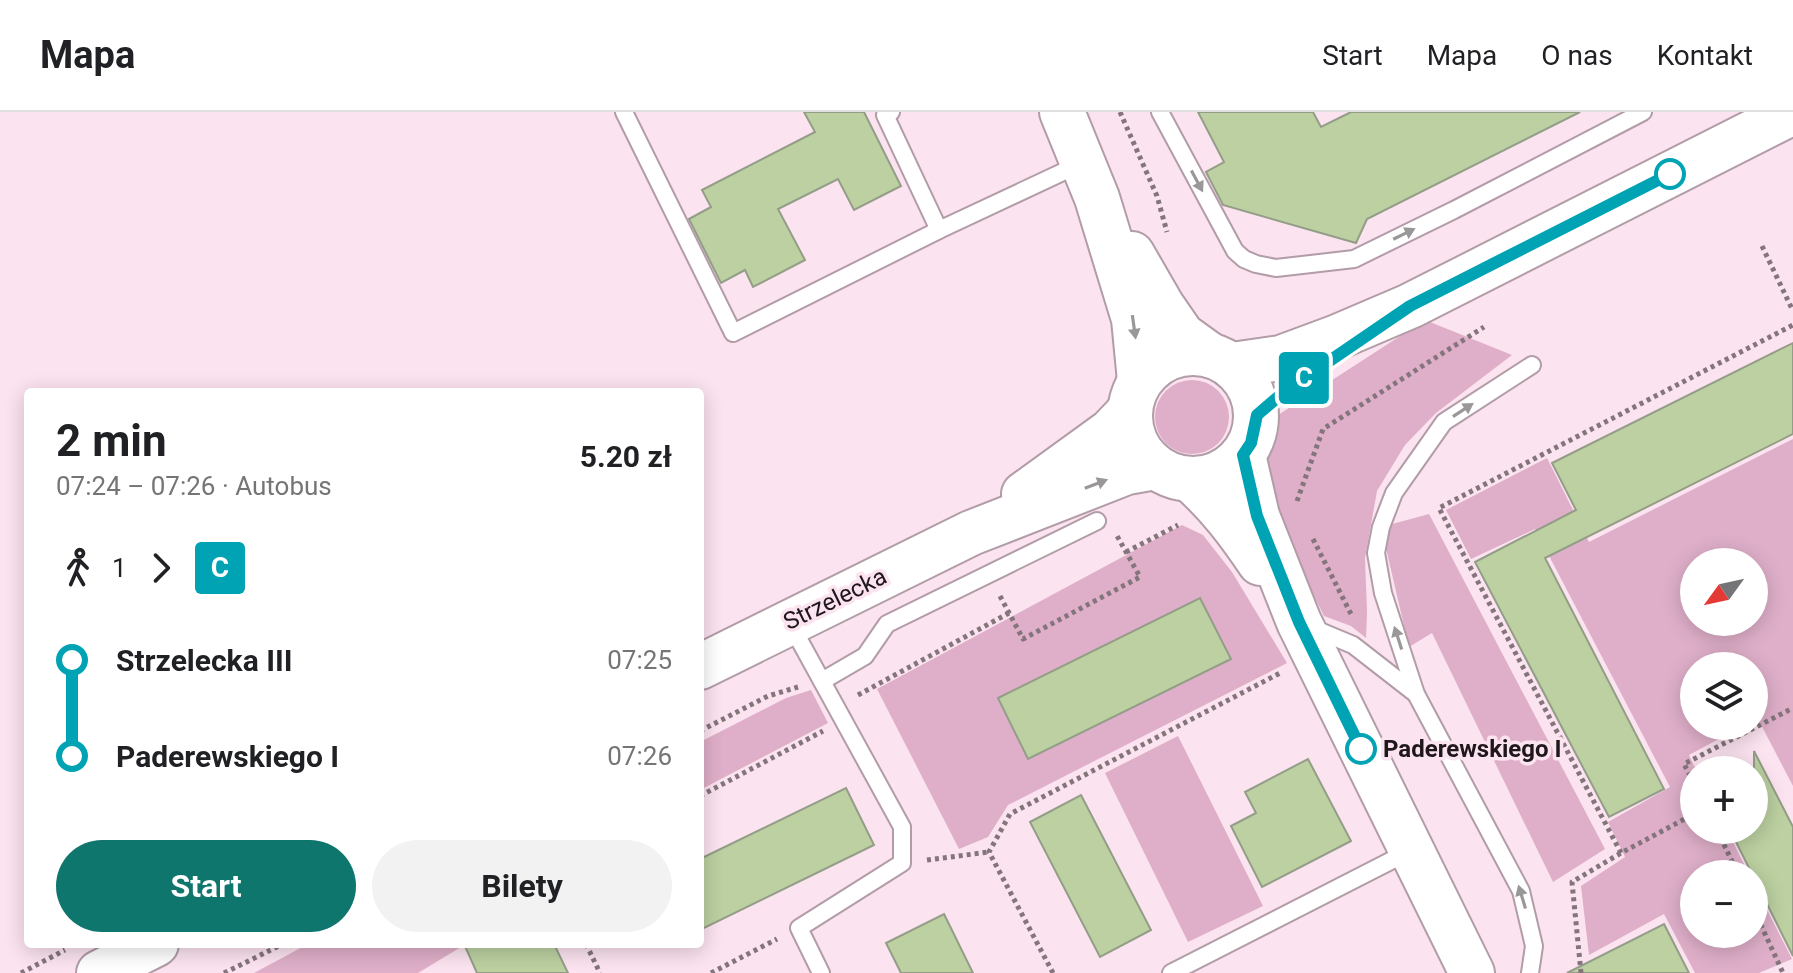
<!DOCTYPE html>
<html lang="pl">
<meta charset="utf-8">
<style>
:root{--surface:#fff;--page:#f2f2f2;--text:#202124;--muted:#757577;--line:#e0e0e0;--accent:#0f766e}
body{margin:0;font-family:Roboto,sans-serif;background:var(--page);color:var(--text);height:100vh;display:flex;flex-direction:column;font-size:30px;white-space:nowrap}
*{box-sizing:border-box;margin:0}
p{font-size:26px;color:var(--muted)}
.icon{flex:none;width:44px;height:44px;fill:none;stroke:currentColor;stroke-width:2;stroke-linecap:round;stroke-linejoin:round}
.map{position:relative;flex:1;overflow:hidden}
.details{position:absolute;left:24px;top:276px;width:680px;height:560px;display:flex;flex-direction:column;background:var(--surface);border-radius:8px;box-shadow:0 4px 20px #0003}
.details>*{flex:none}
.badge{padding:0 16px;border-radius:6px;font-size:28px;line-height:52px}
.needle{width:52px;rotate:237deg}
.fabs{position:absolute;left:1680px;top:436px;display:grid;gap:16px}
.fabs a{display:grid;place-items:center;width:88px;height:88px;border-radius:50%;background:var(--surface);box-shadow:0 4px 20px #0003;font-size:40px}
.map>.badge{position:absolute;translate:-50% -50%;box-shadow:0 0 0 4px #fff}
.legs{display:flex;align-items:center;gap:12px;height:88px;padding:0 32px;font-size:26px}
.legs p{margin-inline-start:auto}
.overview{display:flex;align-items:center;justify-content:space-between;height:136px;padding:0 32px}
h1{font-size:44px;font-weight:700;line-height:60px}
.primary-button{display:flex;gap:16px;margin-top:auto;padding:16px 32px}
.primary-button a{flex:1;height:92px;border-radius:48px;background:var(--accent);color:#fff;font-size:32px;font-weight:700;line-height:92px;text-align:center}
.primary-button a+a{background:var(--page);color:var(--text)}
ul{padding:0 32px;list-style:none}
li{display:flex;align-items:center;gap:28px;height:96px;font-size:30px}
li i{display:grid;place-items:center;width:12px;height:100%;margin:0 10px;background:currentColor}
li i::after{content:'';width:20px;height:20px;margin:-10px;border:6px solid;border-radius:50%;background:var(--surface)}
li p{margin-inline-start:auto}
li:first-child i{background:linear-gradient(#0000 50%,currentColor 0)}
li:last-child i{background:linear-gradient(currentColor 50%,#0000 0)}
header{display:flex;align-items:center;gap:48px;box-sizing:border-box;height:112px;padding:0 40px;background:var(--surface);border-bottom:2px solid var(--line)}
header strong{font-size:38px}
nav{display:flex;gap:44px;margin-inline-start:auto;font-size:28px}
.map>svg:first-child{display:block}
</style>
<header>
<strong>Mapa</strong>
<nav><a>Start</a><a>Mapa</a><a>O nas</a><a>Kontakt</a></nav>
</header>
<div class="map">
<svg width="1793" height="861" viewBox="0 0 1793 861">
<rect width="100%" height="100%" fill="#fbe3ef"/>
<g fill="#dfafc9" fill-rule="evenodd">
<polygon points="1425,208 1512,243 1436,301 1405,333 1377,379 1365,446 1367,500 1366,526 1351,514 1324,504 1259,374 1262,338 1278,303"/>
<circle cx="1192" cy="305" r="37"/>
<path d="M 1793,327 L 1793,674 L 1758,607 L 1754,608 L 1754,554 L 1694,554 L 1694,614 L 1743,614 L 1689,643 L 1696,658 L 1694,658 L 1694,718 L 1727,718 L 1749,762 L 1694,762 L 1694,822 L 1754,822 L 1754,772 L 1792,847 L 1759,861 L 1695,861 L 1664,802 L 1589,843 L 1581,774 L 1625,745 L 1608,710 L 1670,675 L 1535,417 L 1471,447 L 1446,398 L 1547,346 L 1589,430 ZM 1694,450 L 1754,450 L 1754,510 L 1694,510 Z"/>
<polygon points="1429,402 1605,737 1553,770 1432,521 1409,535 1381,415"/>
<polygon points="1182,413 1203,423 1232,460 1287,551 1008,693 988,725 959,737 877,577"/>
<polygon points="811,578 828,611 700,678 700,630 786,586"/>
<polygon points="1178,624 1263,794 1188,830 1105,661"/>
<polygon points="308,832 466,832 418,861 254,861"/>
</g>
<g fill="#bcd0a1" stroke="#949d88" stroke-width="2">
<polygon points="804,0 864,0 901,74 854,98 838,67 778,97 805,148 753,175 745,158 721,171 689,107 711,95 702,78 815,20"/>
<polygon points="1198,0 1313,0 1321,15 1351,0 1580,0 1367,107 1356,131 1223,93 1206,60 1224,50"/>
<polygon points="1793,231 1793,322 1545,446 1664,677 1609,705 1475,450 1576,398 1552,351"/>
<polygon points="1200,486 1231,547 1028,647 998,586"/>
<polygon points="1754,639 1793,715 1793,844 1754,766 1754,762 1752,762 1730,718 1754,718"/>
<polygon points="1308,647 1351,729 1262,775 1231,714 1256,701 1245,680"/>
<polygon points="846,676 874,733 700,818 700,747"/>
<polygon points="1081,683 1151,818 1100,845 1030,710"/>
<polygon points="944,802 973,861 901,861 886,831"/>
<polygon points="1664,812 1689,861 1567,861"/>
<polygon points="464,832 554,832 568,861 477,861"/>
</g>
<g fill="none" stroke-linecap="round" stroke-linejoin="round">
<defs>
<g id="lane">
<polyline points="624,0 733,221 939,118 1082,51"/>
<polyline points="891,0 885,3 939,118"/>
<polyline points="1160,0 1235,139 1244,147 1256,152 1276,156 1354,147 1454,98 1643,0"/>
<polyline points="791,513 902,715 902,751 799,816 821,861"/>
<polyline points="1310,515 1353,533 1416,582"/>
<polyline points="822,569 865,544 887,512 1097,409"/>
<polyline points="1171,861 1410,739"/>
<polyline points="1530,861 1534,834 1521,779 1416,582 1383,481 1376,441 1381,415 1394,381 1444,310 1532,253"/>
</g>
<g id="secondary">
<polyline points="1062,0 1097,86 1134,207 1140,269"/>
<polyline points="1132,142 1162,194 1182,223 1207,241"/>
<circle cx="1193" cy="304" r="63"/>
<polyline points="1232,253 1281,246 1335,226 1410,194 1793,0"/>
<polyline points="1243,343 1257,404 1299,510 1472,861"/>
<path d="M 1191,368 C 1219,393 1239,420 1260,451"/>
<polyline points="1024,382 1111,319 1129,300"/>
<polyline points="700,555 971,421 1127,360 1155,355"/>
<polyline points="99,861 156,832"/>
</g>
</defs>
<use href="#lane" stroke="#b29ca7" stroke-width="20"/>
<use href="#secondary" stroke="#b29ca7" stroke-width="48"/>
<g stroke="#84757c" stroke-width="5" stroke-dasharray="4 4" stroke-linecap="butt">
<polyline points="1120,0 1157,84 1167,120"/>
<polyline points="1762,134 1793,199"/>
<polyline points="1297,389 1323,317 1484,215"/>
<polyline points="1313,427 1352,504"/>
<polyline points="1126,440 1178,413"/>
<polyline points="1000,484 1023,527 1140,465 1116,422"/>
<polyline points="858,583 1009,501"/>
<polyline points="700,619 768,584 798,575"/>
<polyline points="1694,671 1684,652 1793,596"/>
<polyline points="700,684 823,619"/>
<polyline points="1717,718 1738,762"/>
<polyline points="1621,741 1439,396 1793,213"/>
<polyline points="927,748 989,740"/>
<polyline points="1754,798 1783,861"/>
<polyline points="586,832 600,861"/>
<polyline points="21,861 65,838"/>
<polyline points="224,861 283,832"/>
<polyline points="711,861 777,827"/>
<polyline points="1053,861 989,740 1010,702 1282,560"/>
<polyline points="1581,861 1572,770 1621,741 1694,702"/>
</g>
<use href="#lane" stroke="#fff" stroke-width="16"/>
<use href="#secondary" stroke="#fff" stroke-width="44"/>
</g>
<defs><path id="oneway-solid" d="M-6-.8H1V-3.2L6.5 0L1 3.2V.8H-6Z" transform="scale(2)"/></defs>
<g fill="#9a9798">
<use href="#oneway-solid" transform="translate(1197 69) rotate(62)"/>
<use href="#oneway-solid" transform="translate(1404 122) rotate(-26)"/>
<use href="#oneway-solid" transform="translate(1134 215) rotate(82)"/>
<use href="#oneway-solid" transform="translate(1463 298) rotate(-33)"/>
<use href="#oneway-solid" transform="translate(1096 372) rotate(-21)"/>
<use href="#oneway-solid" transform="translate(1398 526) rotate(-108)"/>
<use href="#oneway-solid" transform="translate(1522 785) rotate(-107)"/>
</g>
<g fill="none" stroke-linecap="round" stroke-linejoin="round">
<defs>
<polyline id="line-1" points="1361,637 1299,510 1257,404 1243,343 1251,331 1257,303 1284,280 1410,194 1670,62"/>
</defs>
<use href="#line-1" stroke="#fff" stroke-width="18"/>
<use href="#line-1" stroke="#00a3b4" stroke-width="12"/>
</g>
<g fill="#fff" stroke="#00a3b4" stroke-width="4">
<circle cx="1670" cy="62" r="14"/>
<circle cx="1361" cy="637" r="14"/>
</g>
<g text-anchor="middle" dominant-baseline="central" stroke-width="7" stroke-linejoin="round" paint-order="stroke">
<g font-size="24" fill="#1f171b" stroke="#fbe3ef">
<text transform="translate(835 487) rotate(-26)">Strzelecka</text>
</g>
<g font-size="24" font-weight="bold" fill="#1f171b" stroke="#fbe3ef" text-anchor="start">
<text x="1383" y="637">Paderewskiego I</text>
</g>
</g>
</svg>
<div class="fabs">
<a><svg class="needle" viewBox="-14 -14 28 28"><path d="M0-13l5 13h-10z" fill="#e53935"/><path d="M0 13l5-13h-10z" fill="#757577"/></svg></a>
<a><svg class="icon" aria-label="layers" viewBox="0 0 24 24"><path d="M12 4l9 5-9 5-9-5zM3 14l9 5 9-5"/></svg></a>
<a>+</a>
<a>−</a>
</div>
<b class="badge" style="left:1304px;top:266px;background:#00a3b4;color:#fff">C</b>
<section class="details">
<div class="overview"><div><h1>2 min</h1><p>07:24 – 07:26 · Autobus</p></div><b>5.20 zł</b></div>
<div class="legs"><svg class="icon" aria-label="walk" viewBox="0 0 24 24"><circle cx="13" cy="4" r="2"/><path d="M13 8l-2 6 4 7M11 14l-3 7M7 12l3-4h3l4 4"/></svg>1<svg class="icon" aria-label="forward" viewBox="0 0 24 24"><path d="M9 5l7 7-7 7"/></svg><b class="badge" style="background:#00a3b4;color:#fff">C</b></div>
<ul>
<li><i style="color:#00a3b4"></i><b>Strzelecka III</b><p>07:25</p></li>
<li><i style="color:#00a3b4"></i><b>Paderewskiego I</b><p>07:26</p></li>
</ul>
<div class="primary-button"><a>Start</a><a>Bilety</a></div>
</section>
</div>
